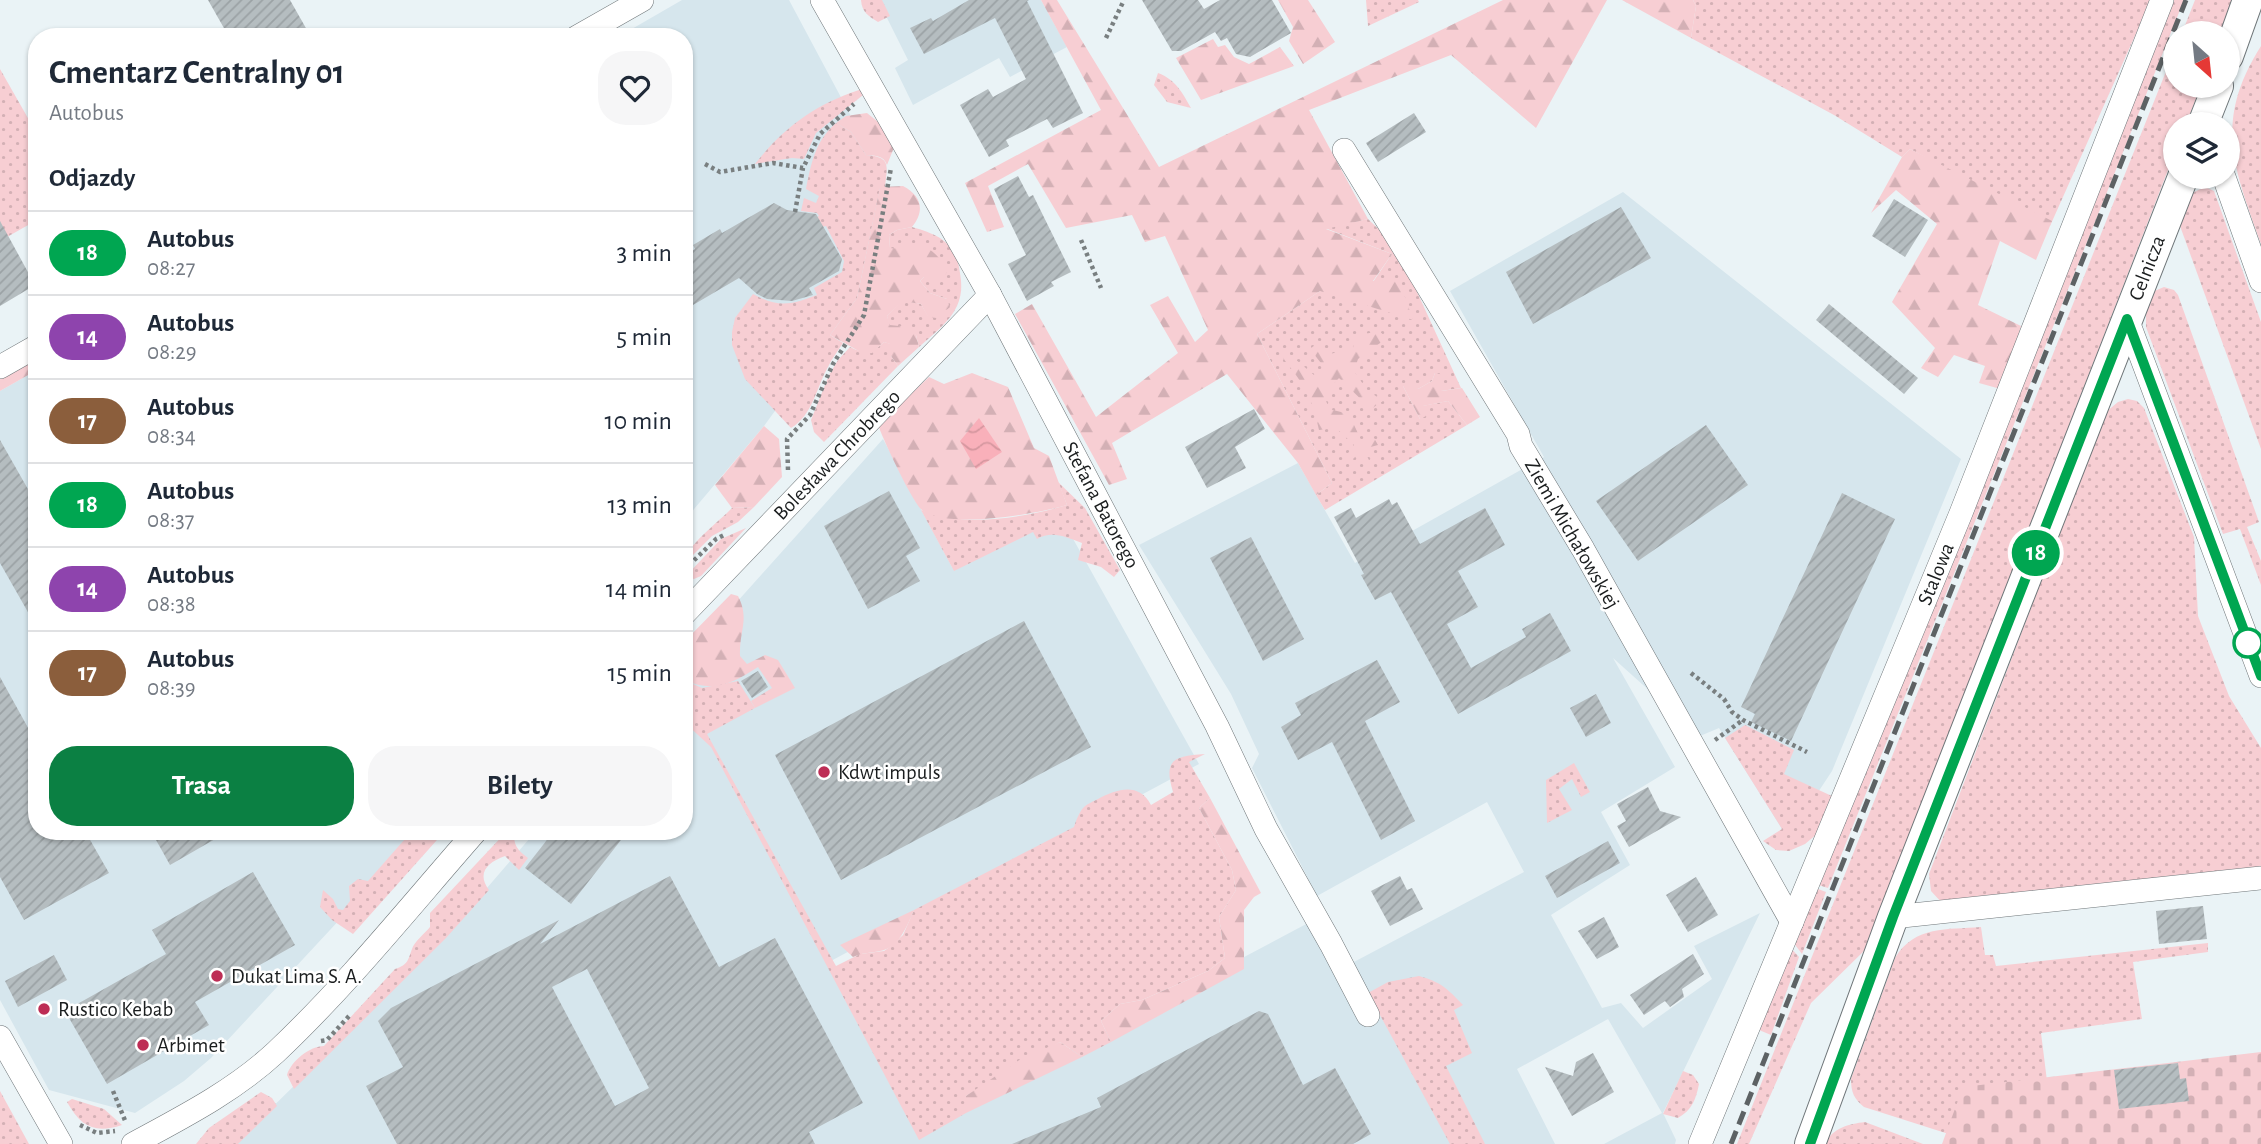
<!DOCTYPE html>
<html lang="pl">
<meta charset="utf-8">
<style>
:root{--surface:#fff;--page:#f6f6f7;--text:#1f2937;--muted:#747a83;--line:#e0e1e3;--accent:#0b8043}
body{margin:0;font-family:"Alegreya Sans",sans-serif;background:var(--page);color:var(--text);height:100vh;display:flex;flex-direction:column;font-size:26px;white-space:nowrap}
*{box-sizing:border-box;margin:0}
p{font-size:23px;color:var(--muted)}
.icon{flex:none;width:38px;height:38px;fill:none;stroke:currentColor;stroke-width:2;stroke-linecap:round;stroke-linejoin:round}
.map{position:relative;flex:1;overflow:hidden}
.details{position:absolute;left:28px;top:28px;width:665px;height:812px;display:flex;flex-direction:column;background:var(--surface);border-radius:28px;box-shadow:0 2px 5px #0004}
.details>*{flex:none}
.badge{padding:0 14px;border-radius:23px;font-size:24px;line-height:46px}
.needle{width:46px;rotate:153deg}
.fabs{position:absolute;left:2163px;top:21px;display:grid;gap:14px}
.fabs a{display:grid;place-items:center;width:77px;height:77px;border-radius:50%;background:var(--surface);box-shadow:0 2px 5px #0004;font-size:35px}
.map>.badge{position:absolute;translate:-50% -50%;box-shadow:0 0 0 4px #fff}
h2{padding:0 21px;font-size:26px;line-height:63px}
.round{display:grid;place-items:center;flex:none;width:74px;height:74px;border-radius:28px;background:var(--page)}
.overview{display:flex;align-items:center;justify-content:space-between;height:119px;padding:0 21px}
h1{font-size:33px;font-weight:600;line-height:52px}
.primary-button{display:flex;gap:14px;margin-top:auto;padding:14px 21px}
.primary-button a{flex:1;height:80px;border-radius:28px;background:var(--accent);color:#fff;font-size:28px;font-weight:600;line-height:80px;text-align:center}
.primary-button a+a{background:var(--page);color:var(--text)}
ul{padding:0;list-style:none}
li{display:flex;align-items:center;gap:21px;height:84px;padding:0 21px;border-top:2px solid var(--line)}
li div{flex:1}
li b{display:block;font-size:26px}
li em{font-style:normal}
li .badge{min-width:77px;font-weight:700;text-align:center}
.map>svg:first-child{display:block}
</style>
<div class="map">
<svg width="2261" height="1144" viewBox="0 0 2261 1144">
<defs>
<pattern id="grass-dots" width="8" height="8" patternUnits="userSpaceOnUse" patternTransform="scale(1.75)"><rect width="8" height="8" fill="#f7ced3"/><path d="M2 2h.1M6 6h.1" fill="none" stroke="#d3b0b5" stroke-width="1.8" stroke-linecap="round"/></pattern>
<pattern id="forest-firs" width="22" height="20" patternUnits="userSpaceOnUse" patternTransform="scale(1.75)"><rect width="22" height="20" fill="#f7ced3"/><path d="M5 1l3.5 6h-7zM16 11l3.5 6h-7z" fill="#d3b0b5"/></pattern>
<pattern id="cemetery-stones" width="16" height="16" patternUnits="userSpaceOnUse" patternTransform="scale(1.75)"><rect width="16" height="16" fill="#f7ced3"/><path d="M2 7V4a2 2 0 0 1 4 0v3zM10 15v-3a2 2 0 0 1 4 0v3z" fill="#d3b0b5"/></pattern>
<pattern id="water-waves" width="16" height="10" patternUnits="userSpaceOnUse" patternTransform="scale(1.75)"><rect width="16" height="10" fill="#f9b0ba"/><path d="M0 5q4-4 8 0t8 0" fill="none" stroke="#d5979f"/></pattern>
<pattern id="building-hatch" width="6" height="6" patternUnits="userSpaceOnUse" patternTransform="scale(1.75)"><rect width="6" height="6" fill="#b5bdc0"/><path d="M-1 1l2-2M0 6l6-6M5 7l2-2" fill="none" stroke="#9ba2a5"/></pattern>
</defs>
<rect width="100%" height="100%" fill="#eaf3f6"/>
<g fill="#d6e6ed">
<polygon points="682,0 789,0 883,176 857,298 764,426 684,521 684,37 618,37"/>
<polygon points="878,0 1041,0 1067,47 1010,77 999,58 913,105 895,68 908,60"/>
<polygon points="1623,192 1961,459 1832,771 1799,821 1782,829 1719,728 1700,736 1613,658 1675,767 1601,812 1630,865 1551,915 1602,1008 1621,1003 1643,1028 1712,979 1694,946 1760,913 1663,1113 1676,1140 1675,1144 1604,1144 1662,1113 1608,1019 1517,1069 1555,1144 235,1144 443,939 536,831 684,831 684,661 883,439 952,567 1058,512 1199,764 829,962 916,1131 1310,922 1366,1025 1380,1016 1352,963 1524,872 1487,802 1317,896 1252,768 1259,754 1231,694 1139,545 1298,463 1355,563 1544,457 1450,291"/>
<polygon points="37,370 37,831 422,831 211,1058 184,1081 135,1113 49,1090 0,1000 0,391"/>
</g>
<g fill="url(#grass-dots)">
<path d="M 861,0 L 882,0 L 890,16 L 878,22 C 868,16 862,12 861,0 Z"/>
<polygon points="1366,0 1418,0 1419,2 1368,26"/>
<polygon points="1693,0 2151,0 2050,226 1910,149 1902,157 1834,115 1691,38 1696,6"/>
<path d="M 2168,0 L 2184,0 L 1828,888 L 1815,884 C 1945,595 2054,296 2168,0 Z"/>
<polygon points="2195,0 2234,0 2222,33 2182,33"/>
<path d="M 2261,46 L 2261,244 C 2234,167 2213,122 2261,46 Z"/>
<polygon points="2175,49 2175,86 2201,86 2186,124 2175,124 2175,152 1866,949 1811,1003 1749,1144 1737,1144"/>
<polygon points="0,69 37,134 37,220 0,241"/>
<path d="M 1158,73 C 1176,80 1182,92 1191,108 L 1167,102 L 1154,85 Z"/>
<path d="M 859,90 L 868,91 L 816,133 L 804,159 L 792,158 L 755,164 C 783,128 816,104 859,90 Z"/>
<path d="M 836,123 L 851,132 L 866,155 C 892,157 887,166 885,187 L 880,188 L 857,298 L 830,335 L 843,343 C 838,351 832,358 828,367 C 816,388 813,415 791,428 L 745,379 L 732,345 L 732,332 L 735,318 L 753,294 C 778,308 791,305 817,295 L 814,288 L 842,272 L 844,261 L 826,226 L 822,227 L 817,217 L 819,216 L 817,213 L 801,211 L 804,198 L 816,203 L 819,196 L 806,189 C 811,164 815,141 836,123 Z"/>
<polygon points="2205,187 2214,191 2261,322 2261,449 2180,226 2181,214 2190,194"/>
<polygon points="1368,219 1396,246 1461,388 1441,391 1435,373 1432,381 1418,389 1403,386 1420,419 1422,406 1448,401 1467,425 1325,510 1316,495 1332,483 1257,334 1320,291 1373,282 1392,254 1325,228"/>
<path d="M 912,227 C 940,235 956,243 960,273 C 962,285 962,295 957,306 C 950,322 932,335 919,347 L 916,335 L 889,325 L 887,316 L 902,300 L 921,304 L 928,316 L 947,299 L 930,293 L 920,281 L 924,277 L 898,250 L 890,249 L 889,235 L 897,230 Z"/>
<polygon points="2164,287 2174,290 2178,295 2259,522 2247,527 2261,561 2261,585 2240,529 2223,534 2146,327 2146,309 2152,292"/>
<path d="M 884,342 L 891,344 L 891,356 L 898,366 L 824,442 L 814,432 L 811,420 L 829,375 L 838,360 L 850,347 C 866,355 871,354 884,342 Z"/>
<polygon points="2128,399 2137,401 2144,408 2194,537 2198,616 2229,696 2261,748 2261,867 1942,903 1931,891 1929,874 2106,412 2118,402"/>
<path d="M 1058,482 L 1085,508 L 1120,570 L 1114,577 L 1101,567 L 1078,560 L 1082,543 C 1066,537 1052,530 1037,539 L 1033,532 L 954,571 L 921,510 C 964,528 1023,518 1067,505 Z"/>
<path d="M 754,507 L 738,522 L 712,536 L 684,564 C 684,547 720,521 732,508 Z"/>
<polygon points="746,528 701,576 694,579 685,577 721,539"/>
<path d="M 684,680 L 702,688 L 738,681 L 755,708 L 707,734 L 836,966 L 860,954 L 884,951 L 891,946 L 903,935 L 914,910 L 1074,827 C 1076,821 1079,812 1084,807 C 1087,804 1094,801 1098,799 C 1117,789 1139,782 1151,805 L 1173,792 C 1163,759 1174,756 1205,754 L 1189,762 L 1210,798 L 1199,808 L 1232,870 L 1236,890 L 1219,917 L 1225,958 L 1208,971 L 1142,1000 L 1120,1004 L 1101,1021 L 1111,1042 L 1082,1057 L 1060,1042 L 966,1096 L 966,1113 L 919,1140 L 711,747 L 684,722 Z"/>
<polygon points="1745,725 1794,750 1784,774 1834,797 1817,834 1805,844 1789,851 1776,850 1763,841 1782,829 1725,738"/>
<polygon points="1574,763 1590,792 1581,797 1572,779 1559,789 1572,810 1547,823 1546,780"/>
<polygon points="412,831 445,831 353,934 332,920 320,907 323,890 333,899 338,909 343,910 350,901 349,886 358,879 368,881"/>
<path d="M 507,831 L 518,831 L 515,832 C 512,845 519,851 528,858 L 519,870 L 505,856 C 488,862 476,873 489,890 L 446,938 L 294,1089 L 287,1075 C 291,1061 310,1046 324,1046 L 395,969 C 408,965 408,960 412,949 C 414,942 425,933 430,927 L 430,913 Z"/>
<polygon points="1813,887 1826,892 1802,954 1793,942"/>
<path d="M 1981,927 L 1985,955 L 1993,955 L 1996,966 L 2208,943 L 2208,952 L 2133,962 L 2142,1019 L 2041,1033 L 2047,1081 L 1980,1144 L 1864,1107 C 1854,1099 1851,1092 1851,1079 L 1895,958 C 1915,925 1947,930 1981,927 Z"/>
<polygon points="1790,947 1799,957 1771,1035 1759,1030"/>
<path d="M 1419,976 C 1441,982 1448,989 1463,1005 L 1454,1010 L 1472,1053 L 1446,1066 L 1485,1144 L 1450,1144 L 1368,993 L 1388,982 Z"/>
<path d="M 1683,1071 L 1693,1075 L 1699,1084 C 1696,1099 1692,1110 1678,1118 L 1663,1114 Z"/>
<polygon points="0,1091 29,1144 0,1144"/>
<polygon points="261,1092 272,1098 277,1106 238,1144 196,1144 209,1128"/>
<path d="M 72,1099 L 104,1109 L 122,1125 C 95,1134 81,1127 67,1102 Z"/>
<path d="M 1865,1122 L 1923,1144 L 1825,1144 C 1832,1128 1849,1124 1865,1122 Z"/>
</g>
<g fill="url(#forest-firs)">
<polygon points="1041,0 1057,0 1159,167 1503,0 1607,0 1536,128 1451,55 1309,110 1368,219 1326,229 1392,254 1373,281 1399,280 1413,320 1320,291 1257,334 1332,483 1316,495 1298,463 1227,374 1112,443 1127,479 1109,485 1015,314 1032,304 1096,417 1178,353 1150,305 1168,296 1195,342 1208,330 1165,236 1145,242 1132,215 1066,228 1028,164 988,186 1004,227 987,232 965,183 1101,110"/>
<polygon points="1278,0 1308,0 1335,42 1303,64 1289,41 1293,27"/>
<polygon points="1622,0 1693,0 1696,6 1691,38"/>
<polygon points="1213,39 1218,47 1225,45 1234,57 1249,64 1280,47 1294,66 1201,100 1176,58"/>
<path d="M 867,113 L 882,125 L 895,145 L 887,165 C 883,155 876,156 866,155 L 851,132 L 836,123 L 846,116 Z"/>
<polygon points="1910,149 2052,221 2036,260 2000,241 1978,305 2021,326 2004,390 1979,383 1985,366 1954,355 1938,377 1921,368 1935,348 1892,302 1937,224 1896,190 1871,213 1902,157"/>
<path d="M 903,186 C 922,196 925,211 912,227 L 897,230 L 889,235 L 890,248 C 899,250 903,245 912,245 C 929,244 942,258 947,272 L 941,282 L 924,277 L 920,281 L 930,293 L 947,299 L 950,307 L 937,318 L 928,317 L 921,304 L 902,301 L 887,316 L 890,325 L 908,327 L 916,335 L 919,347 L 898,366 L 891,356 L 890,344 L 884,342 L 872,353 L 864,354 L 830,335 L 857,298 L 880,187 Z"/>
<path d="M 1379,331 L 1387,338 L 1358,359 L 1354,371 L 1367,390 L 1383,401 L 1371,409 L 1339,378 L 1324,395 L 1329,409 L 1349,414 L 1361,440 L 1374,438 L 1378,445 L 1363,449 L 1370,462 L 1358,454 L 1350,462 L 1346,456 L 1354,445 L 1336,428 L 1319,430 C 1312,396 1304,385 1283,358 L 1289,354 L 1314,375 L 1324,367 L 1310,349 L 1315,345 L 1330,354 L 1353,348 L 1355,336 Z"/>
<polygon points="37,355 37,370 0,391 0,375"/>
<path d="M 972,373 L 1008,387 L 1034,448 L 1049,456 L 1067,505 C 1036,514 951,529 923,511 C 913,504 883,439 878,425 L 929,377 L 944,384 Z"/>
<polygon points="1435,373 1444,375 1441,391 1462,388 1480,417 1467,425 1448,401 1423,406 1426,416 1420,419 1403,386 1411,382 1418,389 1432,381"/>
<polygon points="764,426 779,439 782,477 754,507 732,508 715,485"/>
<path d="M 731,594 L 738,596 C 750,619 739,631 740,656 L 747,664 L 765,655 L 778,660 L 795,688 L 755,708 L 751,701 L 772,688 L 758,667 C 732,684 714,693 684,680 L 684,642 Z"/>
<polygon points="1210,798 1261,893 1254,897 1244,910 1244,969 1111,1042 1101,1021 1120,1004 1142,1000 1208,971 1225,958 1219,917 1236,890 1232,870 1199,808"/>
<path d="M 914,910 C 907,926 899,948 880,951 C 870,953 861,953 853,957 L 840,945 Z"/>
<polygon points="1060,1042 1082,1057 966,1113 966,1096 1021,1059"/>
</g>
<polygon fill="url(#cemetery-stones)" points="2261,1052 2261,1144 1942,1144 1963,1087"/>
<polygon fill="url(#water-waves)" points="979,418 1002,452 976,469 960,441"/>
<g fill="url(#building-hatch)" fill-rule="evenodd">
<polygon points="208,0 290,0 311,37 229,37"/>
<polygon points="969,0 1029,0 1027,1 1083,113 1053,128 1047,119 1006,140 1009,146 989,157 960,105 988,89 993,97 1026,79 995,18 924,54 910,28 931,18 933,21"/>
<polygon points="1142,0 1198,0 1204,9 1220,0 1272,0 1291,33 1250,57 1236,54 1227,38 1221,41 1215,32 1181,51 1172,51"/>
<polygon points="1414,113 1426,132 1378,162 1366,143"/>
<polygon points="1018,176 1029,197 1033,195 1071,272 1051,282 1054,286 1027,301 1008,264 1026,255 994,189"/>
<polygon points="1894,199 1928,220 1905,257 1872,236"/>
<polygon points="774,203 787,210 816,214 842,259 839,271 809,288 813,295 792,301 767,299 757,294 739,278 693,305 684,291 684,255 695,249 693,245 720,229 722,233"/>
<polygon points="1621,207 1651,258 1533,324 1506,272"/>
<polygon points="0,221 35,285 0,306"/>
<polygon points="1829,304 1918,378 1904,394 1816,320"/>
<polygon points="1254,409 1265,429 1235,447 1246,468 1207,488 1185,447"/>
<polygon points="1706,425 1748,485 1638,561 1596,501"/>
<polygon points="0,440 37,505 37,628 0,563"/>
<polygon points="889,491 920,548 906,556 920,581 868,609 824,526"/>
<polygon points="1842,493 1895,519 1791,741 1751,722 1755,714 1741,707"/>
<polygon points="1389,499 1392,505 1397,502 1420,544 1485,508 1505,545 1458,571 1478,607 1447,624 1471,668 1526,637 1522,629 1550,613 1571,651 1458,714 1391,592 1375,600 1361,575 1364,574 1334,517 1351,508 1356,518"/>
<polygon points="1251,537 1304,639 1263,661 1210,558"/>
<polygon points="1024,621 1091,747 841,880 775,755"/>
<polygon points="1377,660 1400,702 1365,721 1415,821 1381,840 1332,742 1298,760 1281,727 1301,715 1295,703"/>
<polygon points="758,671 768,687 752,698 741,681"/>
<polygon points="0,677 37,744 37,831 85,831 109,873 24,920 0,877"/>
<polygon points="1596,694 1611,723 1586,737 1570,708"/>
<polygon points="1648,787 1660,811 1681,817 1629,847 1617,826 1626,821 1617,804"/>
<polygon points="151,831 229,831 170,865"/>
<polygon points="554,831 628,831 571,904 525,868"/>
<polygon points="1608,841 1620,863 1557,898 1545,876"/>
<polygon points="253,872 295,945 195,1002 209,1025 107,1084 65,1011 166,954 152,930"/>
<path d="M 670,876 L 719,967 L 775,938 L 863,1103 L 809,1132 L 815,1144 L 397,1144 L 366,1086 L 403,1067 L 378,1021 L 391,1008 L 559,920 L 540,944 ZM 587,969 L 649,1088 L 615,1106 L 552,987 Z"/>
<polygon points="1400,876 1407,890 1412,888 1423,909 1390,926 1371,891"/>
<polygon points="1696,877 1718,915 1688,932 1666,895"/>
<polygon points="2203,906 2207,939 2159,944 2156,911"/>
<polygon points="1604,917 1619,947 1597,959 1578,931"/>
<polygon points="1693,954 1704,974 1682,989 1684,997 1670,1007 1665,1001 1644,1015 1630,995"/>
<polygon points="54,955 67,980 18,1007 5,981"/>
<polygon points="1259,1011 1268,1014 1303,1085 1335,1068 1371,1134 1353,1144 1012,1144 1101,1107 1097,1098"/>
<polygon points="1593,1053 1614,1092 1572,1116 1545,1067 1573,1076 1576,1062"/>
<polygon points="2178,1063 2180,1079 2186,1078 2189,1101 2119,1109 2114,1070"/>
</g>
<g fill="none" stroke-linecap="round" stroke-linejoin="round">
<defs>
<g id="minor">
<polyline points="822,0 990,295 1217,726 1266,829 1331,944 1368,1015"/>
<polyline points="577,37 642,0"/>
<polyline points="1344,150 1518,434 1521,446 1583,549 1792,922"/>
<polyline points="2224,177 2261,281"/>
<polyline points="2127,319 2261,676"/>
<polyline points="0,367 37,346"/>
<polyline points="684,614 990,295"/>
<polyline points="1893,917 2261,878"/>
<polyline points="0,1037 61,1144"/>
<path d="M 133,1144 C 183,1117 234,1091 276,1052 C 348,984 411,905 476,831"/>
<polyline points="1700,1144 1961,513 2162,0"/>
</g>
<g id="tertiary">
<polyline points="2228,56 2248,0"/>
<polyline points="2203,124 2218,86"/>
<polyline points="1810,1144 1893,917 2183,177"/>
</g>
</defs>
<use href="#minor" stroke="#6f7679" stroke-width="24"/>
<use href="#tertiary" stroke="#6f7679" stroke-width="32"/>
<g stroke="#797f80" stroke-width="4.5" stroke-dasharray="3.5 3.5" stroke-linecap="butt">
<polyline points="1106,38 1124,0"/>
<polyline points="705,164 720,172 773,163 803,168 820,134 854,104"/>
<polyline points="795,212 803,168"/>
<polyline points="1081,240 1101,288"/>
<polyline points="788,470 787,439 810,415 833,364 864,315 891,168"/>
<polyline points="684,570 716,539 726,534"/>
<polyline points="1691,673 1724,699 1732,712 1743,720 1807,752"/>
<polyline points="1715,740 1743,720"/>
<polyline points="321,1041 327,1040 350,1015"/>
<polyline points="113,1091 126,1123"/>
<polyline points="80,1125 97,1133 115,1131"/>
</g>
<use href="#minor" stroke="#fff" stroke-width="23"/>
<use href="#tertiary" stroke="#fff" stroke-width="30"/>
<polyline stroke="#5d6264" stroke-width="5" stroke-dasharray="14 7" stroke-linecap="butt" points="1731,1144 2186,0"/>
</g>
<g fill="none" stroke-linecap="round" stroke-linejoin="round">
<defs>
<polyline id="line" points="1810,1144 1893,917 2127,319 2261,676"/>
</defs>
<use href="#line" stroke="#fff" stroke-width="16"/>
<use href="#line" stroke="#00a651" stroke-width="10"/>
</g>
<circle fill="#fff" stroke="#00a651" stroke-width="3.5" cx="2248" cy="643" r="14"/>
<g fill="#bd2d55" stroke="#fff" stroke-width="2.5">
<circle cx="824" cy="772" r="7"/>
<circle cx="217" cy="976" r="7"/>
<circle cx="44" cy="1009" r="7"/>
<circle cx="143" cy="1045" r="7"/>
</g>
<g text-anchor="middle" dominant-baseline="central" stroke-width="5" stroke-linejoin="round" paint-order="stroke">
<g font-size="21" fill="#1a1d1e" stroke="#fff">
<text transform="translate(2147 268) rotate(-69)">Celnicza</text>
<text transform="translate(837 455) rotate(-46)">Bolesława Chrobrego</text>
<text transform="translate(1101 505) rotate(62)">Stefana Batorego</text>
<text transform="translate(1572 534) rotate(60)">Ziemi Michałowskiej</text>
<text transform="translate(1936 574) rotate(-68)">Stalowa</text>
</g>
<g font-size="21" fill="#1a1d1e" stroke="#fff" text-anchor="start">
<text x="838" y="772">Kdwt impuls</text>
<text x="231" y="976">Dukat Lima S. A.</text>
<text x="58" y="1009">Rustico Kebab</text>
<text x="157" y="1045">Arbimet</text>
</g>
</g>
</svg>
<div class="fabs">
<a><svg class="needle" viewBox="-14 -14 28 28"><path d="M0-13l5 13h-10z" fill="#e53935"/><path d="M0 13l5-13h-10z" fill="#747a83"/></svg></a>
<a><svg class="icon" aria-label="layers" viewBox="0 0 24 24"><path d="M12 4l9 5-9 5-9-5zM3 14l9 5 9-5"/></svg></a>
</div>
<b class="badge" style="left:2036px;top:553px;background:#00a651;color:#fff">18</b>
<section class="details">
<div class="overview"><div><h1>Cmentarz Centralny 01</h1><p>Autobus</p></div><a class="round"><svg class="icon" aria-label="heart" viewBox="0 0 24 24"><path d="M12 20l-8-8c-3-5 5-10 8-4 3-6 11-1 8 4z"/></svg></a></div>
<h2>Odjazdy</h2>
<ul>
<li><span class="badge" style="background:#00a651;color:#fff">18</span><div><b>Autobus</b><p>08:27</p></div><em>3 min</em></li>
<li><span class="badge" style="background:#8e44ad;color:#fff">14</span><div><b>Autobus</b><p>08:29</p></div><em>5 min</em></li>
<li><span class="badge" style="background:#8b5e3c;color:#fff">17</span><div><b>Autobus</b><p>08:34</p></div><em>10 min</em></li>
<li><span class="badge" style="background:#00a651;color:#fff">18</span><div><b>Autobus</b><p>08:37</p></div><em>13 min</em></li>
<li><span class="badge" style="background:#8e44ad;color:#fff">14</span><div><b>Autobus</b><p>08:38</p></div><em>14 min</em></li>
<li><span class="badge" style="background:#8b5e3c;color:#fff">17</span><div><b>Autobus</b><p>08:39</p></div><em>15 min</em></li>
</ul>
<div class="primary-button"><a>Trasa</a><a>Bilety</a></div>
</section>
</div>
